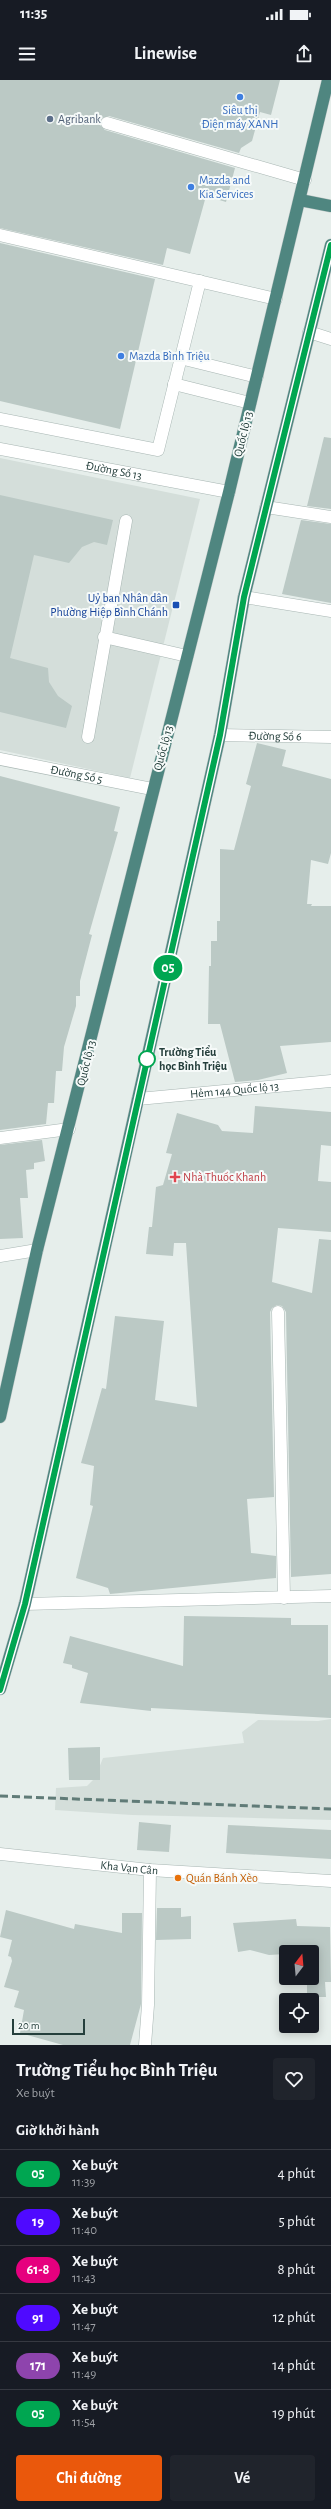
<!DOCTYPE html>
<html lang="vi">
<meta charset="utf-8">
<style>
:root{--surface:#171b24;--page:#20242c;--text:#f1f3f6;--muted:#9ea1a6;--line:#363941;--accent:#ea580c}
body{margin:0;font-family:"Alegreya Sans",sans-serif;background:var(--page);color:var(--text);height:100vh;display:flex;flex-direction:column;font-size:15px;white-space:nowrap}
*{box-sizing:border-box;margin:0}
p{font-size:13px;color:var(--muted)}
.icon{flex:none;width:22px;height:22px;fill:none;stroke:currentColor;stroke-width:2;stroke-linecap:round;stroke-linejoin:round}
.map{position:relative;height:1965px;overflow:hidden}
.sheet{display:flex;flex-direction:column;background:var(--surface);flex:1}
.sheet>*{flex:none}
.badge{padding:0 8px;border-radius:13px;font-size:14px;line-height:26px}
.needle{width:26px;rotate:16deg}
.tools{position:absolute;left:279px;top:1865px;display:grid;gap:8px}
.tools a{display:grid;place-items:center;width:40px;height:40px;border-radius:4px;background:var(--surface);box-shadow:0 2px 10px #0003;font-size:20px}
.scale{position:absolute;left:12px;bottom:10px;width:73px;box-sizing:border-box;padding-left:4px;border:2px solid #253f3c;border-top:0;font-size:11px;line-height:14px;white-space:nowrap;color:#253f3c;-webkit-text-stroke:3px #f6faf9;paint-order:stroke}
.map>.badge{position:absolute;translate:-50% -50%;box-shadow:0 0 0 2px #fff}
h2{padding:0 16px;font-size:15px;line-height:36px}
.round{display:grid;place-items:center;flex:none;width:42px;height:42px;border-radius:4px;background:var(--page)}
.summary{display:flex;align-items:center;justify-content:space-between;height:68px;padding:0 16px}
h1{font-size:19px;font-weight:700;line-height:30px}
.primary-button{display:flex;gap:8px;margin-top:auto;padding:8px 16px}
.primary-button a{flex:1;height:46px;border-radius:4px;background:var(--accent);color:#fff;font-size:16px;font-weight:700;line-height:46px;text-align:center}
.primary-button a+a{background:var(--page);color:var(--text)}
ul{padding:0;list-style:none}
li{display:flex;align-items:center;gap:12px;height:48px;padding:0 16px;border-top:1px solid var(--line)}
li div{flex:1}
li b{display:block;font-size:15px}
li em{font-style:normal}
li .badge{min-width:44px;font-weight:700;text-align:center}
.status{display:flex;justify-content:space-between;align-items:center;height:28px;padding:0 20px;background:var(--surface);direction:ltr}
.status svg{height:11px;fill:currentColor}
header{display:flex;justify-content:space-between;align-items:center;height:52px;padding:0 16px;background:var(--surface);font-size:18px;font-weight:700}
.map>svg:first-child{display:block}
</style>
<div class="status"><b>11:35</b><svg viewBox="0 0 49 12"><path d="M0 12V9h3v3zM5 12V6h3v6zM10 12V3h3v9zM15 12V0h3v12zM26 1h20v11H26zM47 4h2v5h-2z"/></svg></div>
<header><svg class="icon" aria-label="menu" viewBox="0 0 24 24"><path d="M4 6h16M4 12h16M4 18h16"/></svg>Linewise<svg class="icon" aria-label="share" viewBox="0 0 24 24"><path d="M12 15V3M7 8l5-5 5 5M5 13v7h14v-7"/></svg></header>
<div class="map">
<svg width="331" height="1965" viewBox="0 0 331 1965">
<rect width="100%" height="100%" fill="#e6eeeb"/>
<g fill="#d4deda">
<polygon points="0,378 200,419 130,698 0,670"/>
<polygon points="331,1639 331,1740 132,1735 55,1730 56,1708 87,1706 95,1698 103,1678 244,1663 242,1652 258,1640 318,1641"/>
</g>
<g fill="#bbc9c5">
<polygon points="0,0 280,0 271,35 260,32 252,61 241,68 239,73 109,36 102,38 100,45 105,50 235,88 226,122 206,116 190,174 167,168 163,185 0,148"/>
<polygon points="0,163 155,199 120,349 0,321"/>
<polygon points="324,357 331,358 331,429 307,426"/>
<polygon points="0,415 113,440 107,465 94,462 82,467 69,483 34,475 10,578 48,588 49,602 58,616 72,626 66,648 0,632"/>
<polygon points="301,440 331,444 331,523 282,514"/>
<polygon points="257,663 286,670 282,686 331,699 331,773 328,784 311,780 307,824 312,824 311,826 331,826 331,962 280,966 287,993 258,1000 235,1002 220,944 208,944 209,886 211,886 211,861 217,861 217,841 220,841 220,769 234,770 251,706 246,704"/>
<polygon points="0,696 120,727 114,751 118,752 89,854 92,855 80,901 80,916 76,916 76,926 64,967 62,991 56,991 54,1023 48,1023 46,1044 0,1050"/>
<polygon points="255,1026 331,1032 331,1066 321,1065 318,1101 331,1102 331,1152 278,1148 272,1202 312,1213 319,1159 331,1160 331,1494 291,1497 286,1232 282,1226 277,1225 272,1228 270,1232 274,1417 247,1419 251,1473 276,1476 276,1498 110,1514 108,1508 76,1498 93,1426 90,1425 94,1386 81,1383 102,1308 106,1309 115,1236 164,1241 155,1320 197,1327 186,1163 174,1163 173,1176 146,1174 149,1147 152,1147 156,1107 163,1105 172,1074 166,1073 177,1033 218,1045 222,1051 253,1053"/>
<polygon points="42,1060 45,1081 34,1083 34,1089 26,1090 28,1118 20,1118 23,1158 0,1159 0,1065"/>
<polygon points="184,1536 291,1538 291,1545 328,1545 328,1595 331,1595 331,1638 151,1628 151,1631 80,1623 88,1593 72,1588 72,1585 63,1583 70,1556 183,1586"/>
<polygon points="100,1667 100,1700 69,1700 68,1668"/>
<polygon points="139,1742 171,1745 169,1772 137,1770"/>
<polygon points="228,1745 331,1750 331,1779 226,1773"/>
<polygon points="157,1828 181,1828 181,1837 191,1836 191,1859 156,1860"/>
<polygon points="6,1830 74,1849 75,1844 122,1853 122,1833 142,1833 141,1924 130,1965 63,1965 20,1953 24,1930 14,1927 19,1911 4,1907 12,1881 11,1877 8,1876 12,1860 0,1857"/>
<polygon points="296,1839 297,1846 330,1847 331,1902 325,1902 326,1917 307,1917 307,1898 312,1898 312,1872 286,1872 286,1874 269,1875 250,1870 238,1872 233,1843"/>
</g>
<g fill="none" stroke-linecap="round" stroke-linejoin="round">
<defs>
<g id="service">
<polyline points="107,43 305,100"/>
<polyline points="0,155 276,219"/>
<polyline points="180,278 257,297"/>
<polyline points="174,304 250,323"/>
<polyline points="0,339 158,370 200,201"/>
<polyline points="266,427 331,437"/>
<polyline points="104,557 187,576"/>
<polyline points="88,657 126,441"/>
<polyline points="0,1176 37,1170"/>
<polyline points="278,1232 284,1518"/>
</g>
<g id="minor">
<polyline points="309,252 331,259"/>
<path id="s1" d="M 0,369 L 229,412"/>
<polyline points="244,517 331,531"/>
<path id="s2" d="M 220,655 L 331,657"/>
<path id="s3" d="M 0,679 L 152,709"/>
<path id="s4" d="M 138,1019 L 331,1001"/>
<polyline points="0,1058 69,1049"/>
<polyline points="25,1524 331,1516"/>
<polyline points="145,1965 148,1925 150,1790"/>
</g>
<g id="tertiary">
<path id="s5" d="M 0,1774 L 150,1790 L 331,1801"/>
</g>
<g id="trunk">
<polyline points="300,120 331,126"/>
<polyline points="0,1337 37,1170 229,412 328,0"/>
<polyline points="0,1609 25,1524 138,1019 220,655 244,517 331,165"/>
</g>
</defs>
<use href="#service" stroke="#a8b6b3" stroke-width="13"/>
<use href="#minor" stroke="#a8b6b3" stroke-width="13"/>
<use href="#tertiary" stroke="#a8b6b3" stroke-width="13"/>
<use href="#trunk" stroke="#c2c9c8" stroke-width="13"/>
<use href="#service" stroke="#fff" stroke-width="12"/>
<use href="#minor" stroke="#fff" stroke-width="12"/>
<use href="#tertiary" stroke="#fff" stroke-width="12"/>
<use href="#trunk" stroke="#4f8680" stroke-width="12"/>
<polyline stroke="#607b77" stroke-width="3" stroke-dasharray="8 4" stroke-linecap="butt" points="0,1716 331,1729"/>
</g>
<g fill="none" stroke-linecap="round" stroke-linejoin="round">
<defs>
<polyline id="line" points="0,1610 25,1524 220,655 244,517 331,165"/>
</defs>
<use href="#line" stroke="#fff" stroke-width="9"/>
<use href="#line" stroke="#00a651" stroke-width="6"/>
</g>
<g fill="#3f7fe0" stroke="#f6faf9" stroke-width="1.5">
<circle cx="240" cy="17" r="4"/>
<circle cx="191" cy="107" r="4"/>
<circle cx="121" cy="276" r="4"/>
</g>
<circle fill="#5c6f8a" stroke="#f6faf9" stroke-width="1.5" cx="50" cy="39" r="4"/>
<rect fill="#1a4fb4" stroke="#f6faf9" stroke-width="1.5" x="172" y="521" width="8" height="8" rx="2"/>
<circle fill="#fff" stroke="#00a651" stroke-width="2" cx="147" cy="979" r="8"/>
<path fill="#e0444e" stroke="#f6faf9" stroke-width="1.5" d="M173 1091h4v4h4v4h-4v4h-4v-4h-4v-4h4z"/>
<circle fill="#e8710a" stroke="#f6faf9" stroke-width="1.5" cx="178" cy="1798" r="4"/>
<g text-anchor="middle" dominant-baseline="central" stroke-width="4" stroke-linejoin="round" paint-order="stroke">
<g font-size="12" fill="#366cbe" stroke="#f6faf9" text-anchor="start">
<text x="240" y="30" text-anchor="middle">Siêu thị<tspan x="240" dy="14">Điện máy XANH</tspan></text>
<text x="199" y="100">Mazda and<tspan x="199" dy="14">Kia Services</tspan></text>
<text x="129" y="276">Mazda Bình Triệu</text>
</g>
<g font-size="12" fill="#4e5e75" stroke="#f6faf9" text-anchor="start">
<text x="58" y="39">Agribank</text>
</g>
<g font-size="12" fill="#253f3c" stroke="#f6faf9">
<text transform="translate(243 354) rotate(-76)">Quốc lộ 13</text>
<text stroke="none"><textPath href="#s1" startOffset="116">Đường Số 13</textPath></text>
<text stroke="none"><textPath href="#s2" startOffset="55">Đường Số 6</textPath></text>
<text transform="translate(163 668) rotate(-75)">Quốc lộ 13</text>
<text stroke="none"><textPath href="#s3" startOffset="78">Đường Số 5</textPath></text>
<text transform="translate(86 983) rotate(-76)">Quốc lộ 13</text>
<text stroke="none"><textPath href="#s4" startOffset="97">Hẻm 144 Quốc lộ 13</textPath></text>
<text stroke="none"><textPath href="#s5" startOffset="130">Kha Vạn Cân</textPath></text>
</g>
<g font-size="12" fill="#164399" stroke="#f6faf9" text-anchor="end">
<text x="168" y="518">Uỷ ban Nhân dân<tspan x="168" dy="14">Phường Hiệp Bình Chánh</tspan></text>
</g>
<g font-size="12" font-weight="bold" fill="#253f3c" stroke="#f6faf9" text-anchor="start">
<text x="159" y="972">Trường Tiểu<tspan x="159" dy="14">học Bình Triệu</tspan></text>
</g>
<g font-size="12" fill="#be3a42" stroke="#f6faf9" text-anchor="start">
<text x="183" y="1097">Nhà Thuốc Khanh</text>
</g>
<g font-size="12" fill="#c56008" stroke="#f6faf9" text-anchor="start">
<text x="186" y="1798">Quán Bánh Xèo</text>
</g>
</g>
</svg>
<div class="tools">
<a><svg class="needle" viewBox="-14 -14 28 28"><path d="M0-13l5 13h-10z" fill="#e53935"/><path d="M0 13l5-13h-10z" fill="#9ea1a6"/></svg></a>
<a><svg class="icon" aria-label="locate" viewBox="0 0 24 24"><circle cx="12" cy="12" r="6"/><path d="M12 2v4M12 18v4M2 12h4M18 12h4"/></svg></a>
</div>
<div class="scale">20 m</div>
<b class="badge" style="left:168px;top:888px;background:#00a651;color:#fff">05</b>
</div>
<section class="sheet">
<div class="summary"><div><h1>Trường Tiểu học Bình Triệu</h1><p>Xe buýt</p></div><a class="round"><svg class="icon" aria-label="heart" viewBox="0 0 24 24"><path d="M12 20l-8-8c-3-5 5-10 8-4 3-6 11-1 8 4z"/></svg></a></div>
<h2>Giờ khởi hành</h2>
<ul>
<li><span class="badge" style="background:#00a651;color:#fff">05</span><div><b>Xe buýt</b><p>11:39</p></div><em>4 phút</em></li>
<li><span class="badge" style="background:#4f0aff;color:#fff">19</span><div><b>Xe buýt</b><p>11:40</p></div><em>5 phút</em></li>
<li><span class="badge" style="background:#e6007e;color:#fff">61-8</span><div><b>Xe buýt</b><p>11:43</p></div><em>8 phút</em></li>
<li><span class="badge" style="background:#4f0aff;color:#fff">91</span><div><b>Xe buýt</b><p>11:47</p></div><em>12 phút</em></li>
<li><span class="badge" style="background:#8e44ad;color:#fff">171</span><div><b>Xe buýt</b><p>11:49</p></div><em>14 phút</em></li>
<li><span class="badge" style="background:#00a651;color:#fff">05</span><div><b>Xe buýt</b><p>11:54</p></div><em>19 phút</em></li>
</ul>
<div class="primary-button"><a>Chỉ đường</a><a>Vé</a></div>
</section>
